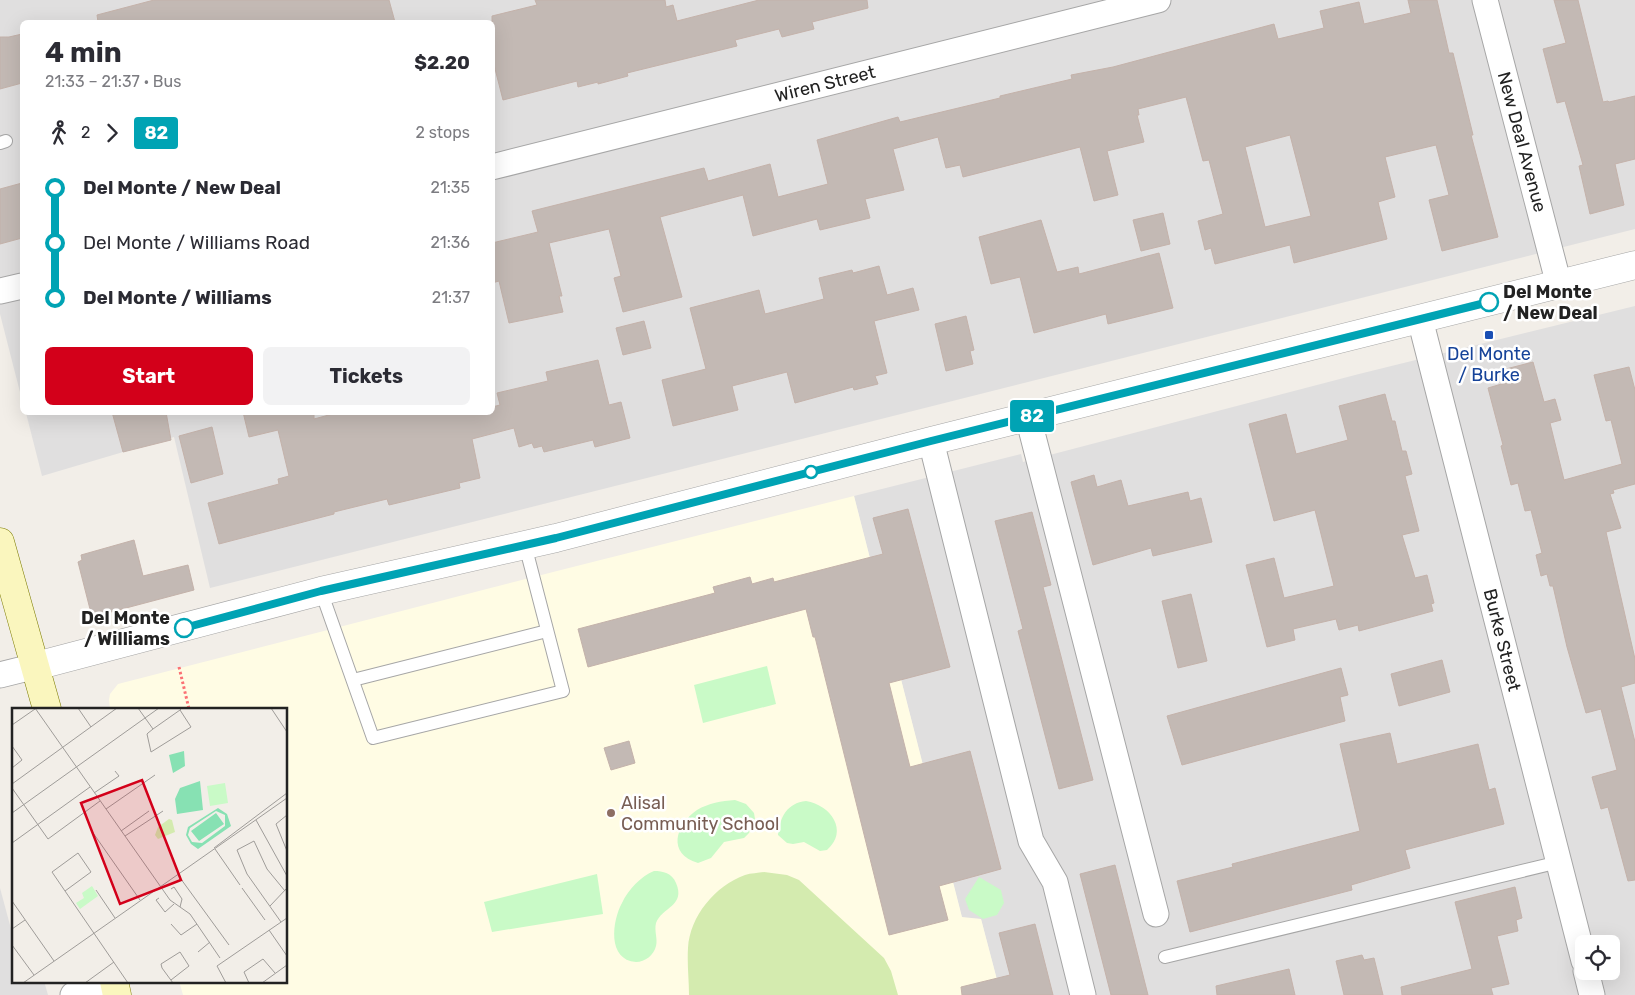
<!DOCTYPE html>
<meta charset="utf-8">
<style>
:root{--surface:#fff;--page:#f2f2f3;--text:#2b2b33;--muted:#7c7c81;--accent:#d3001a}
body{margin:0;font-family:Rubik,sans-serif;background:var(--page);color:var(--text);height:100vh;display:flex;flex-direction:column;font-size:19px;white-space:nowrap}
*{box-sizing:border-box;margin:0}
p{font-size:16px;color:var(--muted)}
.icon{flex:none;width:28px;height:28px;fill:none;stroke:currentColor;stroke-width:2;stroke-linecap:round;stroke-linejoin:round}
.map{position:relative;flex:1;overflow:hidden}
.details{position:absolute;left:20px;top:20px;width:475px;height:395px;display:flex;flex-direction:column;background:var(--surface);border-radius:8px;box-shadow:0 5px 20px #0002}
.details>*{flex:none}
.badge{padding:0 10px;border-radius:4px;font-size:18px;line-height:32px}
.tools{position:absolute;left:1575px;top:935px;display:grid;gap:10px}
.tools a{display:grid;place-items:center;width:45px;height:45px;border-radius:8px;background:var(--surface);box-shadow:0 5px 20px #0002;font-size:25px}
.map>.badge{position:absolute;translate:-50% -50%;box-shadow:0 0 0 2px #fff}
.legs{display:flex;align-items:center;gap:8px;height:55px;padding:0 25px;font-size:16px}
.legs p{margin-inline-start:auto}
.head{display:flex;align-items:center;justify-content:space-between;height:85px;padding:0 25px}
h1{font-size:28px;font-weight:700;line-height:38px}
.action{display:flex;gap:10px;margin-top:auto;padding:10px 25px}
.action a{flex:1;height:58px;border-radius:8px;background:var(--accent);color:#fff;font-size:20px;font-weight:700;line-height:58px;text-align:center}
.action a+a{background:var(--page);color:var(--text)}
ul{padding:0 25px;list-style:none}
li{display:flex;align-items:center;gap:18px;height:55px;font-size:19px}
li i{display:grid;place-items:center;width:8px;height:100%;margin:0 6px;background:currentColor}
li i::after{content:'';width:12px;height:12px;margin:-6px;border:4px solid;border-radius:50%;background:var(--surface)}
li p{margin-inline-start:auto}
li:first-child i{background:linear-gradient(#0000 50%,currentColor 0)}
li:last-child i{background:linear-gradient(currentColor 50%,#0000 0)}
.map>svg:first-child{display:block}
</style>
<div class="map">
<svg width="1635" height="995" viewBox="0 0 1635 995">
<rect width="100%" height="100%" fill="#f2eee8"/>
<g fill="#e0dfdf" fill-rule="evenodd">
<polygon points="0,0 1635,0 1635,229 210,588 174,437 42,476 26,413 492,412 492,22 22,22 22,400 0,314"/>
<path d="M 1635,306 L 1635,995 L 1001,995 L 981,919 L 962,918 L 854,496 L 1021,454 L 1023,462 L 1359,374 ZM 1584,944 L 1611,944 L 1611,971 L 1584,971 Z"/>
<polygon points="0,888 14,940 14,981 44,981 48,995 0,995"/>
</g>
<polygon fill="#fffce4" points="854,496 962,917 981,919 1001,995 183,995 179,981 286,981 286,709 110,709 109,700 110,694 118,684 557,571"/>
<path fill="#d4ebaf" d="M 764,872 L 787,875 L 799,880 L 884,958 L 891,971 L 898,995 L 689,995 C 689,980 687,964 688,948 C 690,916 715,886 745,875 C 751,873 758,873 764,872 Z"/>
<g fill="#c9fac7">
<polygon points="767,666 776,704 703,723 694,685"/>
<path d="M 735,800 L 746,804 L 754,813 L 755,819 L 749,833 L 744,838 L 724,842 L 711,858 L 698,863 C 667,854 675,825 697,810 C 709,803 721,801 735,800 Z"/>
<path d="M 806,801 C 831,805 849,831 827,850 L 820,851 L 804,842 L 793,844 L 787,843 L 778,835 C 780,817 787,803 806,801 Z"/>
<path d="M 654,871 C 663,871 672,873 676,883 C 686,906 662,907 656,923 C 654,931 658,939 656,946 C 654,955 645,962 636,962 C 607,960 612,921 622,903 C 628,890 641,876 654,871 Z"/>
<polygon points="597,874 603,914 492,932 484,902"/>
<polygon points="979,877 1001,890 1004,903 997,915 983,919 969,910 965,899"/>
</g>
<g fill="#c3b9b4" stroke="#c4b2aa" fill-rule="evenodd">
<polygon points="154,0 389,0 395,22 98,22 97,15"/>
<polygon points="535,0 665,0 666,7 673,5 677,21 759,0 867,0 868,8 812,22 814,29 782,37 779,29 735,40 737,46 627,73 628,76 598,84 598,82 578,87 577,81 503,100 492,57 492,16 537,5"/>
<path d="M 1408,0 L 1437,0 L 1449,53 L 1453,53 L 1473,135 L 1471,135 L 1498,237 L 1442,251 L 1429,200 L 1449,195 L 1436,145 L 1385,157 L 1395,197 L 1378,202 L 1387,239 L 1294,263 L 1290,245 L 1215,264 L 1211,248 L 1205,250 L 1198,221 L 1223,214 L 1209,160 L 1203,161 L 1186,97 L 1138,109 L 1139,115 L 1137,115 L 1144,142 L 1107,151 L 1118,195 L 1094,201 L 1080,147 L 963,177 L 960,165 L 946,168 L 938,137 L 893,149 L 904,190 L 865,199 L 870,218 L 820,230 L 817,219 L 753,236 L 743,195 L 660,217 L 682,297 L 623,312 L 614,278 L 621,276 L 609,229 L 549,243 L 562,296 L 559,296 L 563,312 L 509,323 L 499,281 L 492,283 L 492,243 L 538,232 L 532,211 L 704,168 L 708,181 L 770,164 L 778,197 L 828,184 L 817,140 L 898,117 L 900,122 L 1000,98 L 1000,96 L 1072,79 L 1071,75 L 1113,67 L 1274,24 L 1278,39 L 1324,28 L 1320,11 L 1359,2 L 1364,24 L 1411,13 ZM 1290,135 L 1311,216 L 1265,227 L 1245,147 Z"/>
<polygon points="1554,0 1578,0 1603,102 1608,101 1609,102 1635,96 1635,159 1615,164 1624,205 1590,214 1579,166 1583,165 1565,101 1557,103 1543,49 1566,43"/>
<polygon points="22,34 22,83 0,89 0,37 9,37"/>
<polygon points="22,183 22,238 0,244 0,189"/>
<polygon points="1163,213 1170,244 1141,251 1133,220"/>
<polygon points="1041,220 1057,272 1078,267 1079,274 1159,253 1173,308 1108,324 1106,314 1034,333 1020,277 991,284 979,237"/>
<polygon points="879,266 887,295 913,288 919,310 874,321 887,373 875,376 878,384 854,390 853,387 795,403 787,372 732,386 738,410 673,426 662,380 706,369 690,308 759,290 765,314 824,299 819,278 852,270 853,273"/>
<polygon points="966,316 974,350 970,351 973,364 946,371 935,324"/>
<polygon points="644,321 651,348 623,355 616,328"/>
<polygon points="598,360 609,405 621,402 630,438 595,447 593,440 544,452 542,446 534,448 532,443 519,447 514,428 472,439 480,478 459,483 460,488 389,505 387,499 334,512 334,514 219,544 208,503 279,484 278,479 289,476 278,430 249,437 243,412 314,412 314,419 340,412 492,412 492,407 500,405 497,393 548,381 546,372"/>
<polygon points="1533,362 1544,402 1555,399 1561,420 1550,423 1564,480 1622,464 1611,420 1606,421 1594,375 1629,367 1635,390 1635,484 1613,490 1614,493 1610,494 1621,528 1606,532 1635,659 1635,683 1621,687 1635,742 1635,880 1628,881 1608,807 1601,809 1592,777 1617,770 1601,709 1586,713 1567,647 1553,586 1550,586 1547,574 1541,576 1536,555 1542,553 1531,510 1525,511 1518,483 1511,485 1501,446 1503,445 1488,388 1505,383 1502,370"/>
<polygon points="1385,394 1392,421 1395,421 1402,451 1406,451 1412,474 1405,476 1419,531 1402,535 1415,578 1427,575 1434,603 1431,604 1433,611 1359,631 1358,625 1339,630 1336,619 1293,629 1295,640 1267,647 1246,565 1274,558 1284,598 1334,586 1315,510 1274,521 1249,424 1286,414 1296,454 1348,440 1339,406"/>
<polygon points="112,412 166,412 171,440 123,452"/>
<polygon points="212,427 223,474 191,483 179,436"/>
<polygon points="1094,475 1097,487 1121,480 1128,506 1188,492 1190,501 1201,498 1212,542 1153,556 1151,548 1093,565 1071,482"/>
<polygon points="908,509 950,667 889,683 910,767 970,751 1001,869 939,886 948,920 889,935 815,637 813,637 806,609 588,667 578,629 715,593 713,587 750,577 752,584 773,578 774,582 883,554 873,518"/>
<polygon points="1032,512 1051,585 1043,587 1093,780 1059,789 1018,631 1023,629 995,521"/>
<polygon points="134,540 143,576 188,565 194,590 92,617 78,562 82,560 81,555"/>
<polygon points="1191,594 1207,661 1178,668 1162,601"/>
<polygon points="1442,660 1450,692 1399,706 1391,674"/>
<polygon points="1341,668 1348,695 1340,697 1345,721 1182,765 1167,716"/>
<polygon points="1390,733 1397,764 1478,744 1489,790 1495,788 1504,824 1405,850 1410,868 1351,885 1352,890 1190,932 1177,881 1233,867 1232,864 1360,831 1340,744"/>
<polygon points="629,741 635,763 611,770 604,748"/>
<polygon points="1115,865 1148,995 1111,995 1080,874"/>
<polygon points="1515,887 1522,918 1516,920 1518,931 1497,936 1509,984 1491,988 1493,995 1402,995 1401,987 1472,969 1455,902"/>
<polygon points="1035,924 1053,995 962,995 961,987 1010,975 999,933"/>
<polygon points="1362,955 1364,960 1374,958 1383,995 1344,995 1336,961"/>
<polygon points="1289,969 1295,995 1217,995 1216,986"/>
</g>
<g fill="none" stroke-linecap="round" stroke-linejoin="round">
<defs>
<g id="service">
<polyline points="0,143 6,141"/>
<polyline points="321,591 373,738 563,691 525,545"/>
<polyline points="353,680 547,631"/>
<polyline points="1165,957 1559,862"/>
</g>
<g id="minor">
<polyline points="1485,0 1559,285"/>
<polyline points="492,167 1158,0"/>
<polyline points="0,291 22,286"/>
<polyline points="1420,319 1584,961"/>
<polyline points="1028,417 1156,914"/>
<polyline points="931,441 1031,841 1055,882 1083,995"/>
<polyline points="0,675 36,666"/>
<polyline points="1586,971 1592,995"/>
<polyline points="73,995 115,984"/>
</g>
<polyline id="tertiary" points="36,666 321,591 556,538 931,441 1635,265"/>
<g id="secondary">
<polyline points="0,542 47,709"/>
<polyline points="114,981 117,995"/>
</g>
</defs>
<use href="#service" stroke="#a6a6a6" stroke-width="14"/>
<use href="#minor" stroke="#a6a6a6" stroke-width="27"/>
<use href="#tertiary" stroke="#a6a6a6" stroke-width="29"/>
<use href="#secondary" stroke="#7d7c04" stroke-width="29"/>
<polyline stroke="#fb7073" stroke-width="3" stroke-dasharray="2.5 2.5" stroke-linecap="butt" points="179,667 189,709"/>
<use href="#service" stroke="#fff" stroke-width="12"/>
<use href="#minor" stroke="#fff" stroke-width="25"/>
<use href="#tertiary" stroke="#fff" stroke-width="28"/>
<use href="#secondary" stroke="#faf6be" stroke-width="28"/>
</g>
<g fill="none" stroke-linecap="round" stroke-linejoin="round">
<defs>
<polyline id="line-1" points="184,628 321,591 556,538 931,441 1489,302"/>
</defs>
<use href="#line-1" stroke="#fff" stroke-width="11"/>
<use href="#line-1" stroke="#00a3b4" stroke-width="8"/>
</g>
<g fill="#fff" stroke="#00a3b4" stroke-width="2.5">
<circle cx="1489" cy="302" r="9"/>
<circle cx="811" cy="472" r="6"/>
<circle cx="184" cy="628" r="9"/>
</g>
<rect fill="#1a4fb4" stroke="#fff" stroke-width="2" x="1484" y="330" width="10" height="10" rx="2.5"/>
<circle fill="#8d6e63" stroke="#fff" stroke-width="2" cx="611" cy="813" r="5"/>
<g text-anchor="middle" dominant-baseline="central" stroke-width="5" stroke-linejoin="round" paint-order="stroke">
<g font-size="18" fill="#222" stroke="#fff">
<text transform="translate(825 84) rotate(-14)">Wiren Street</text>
<text transform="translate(1522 142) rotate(75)">New Deal Avenue</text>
<text transform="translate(1502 640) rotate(76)">Burke Street</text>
</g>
<g font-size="18" font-weight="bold" fill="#222" stroke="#fff" text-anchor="start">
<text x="1503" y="292">Del Monte<tspan x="1503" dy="21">/ New Deal</tspan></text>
<text x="170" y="618" text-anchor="end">Del Monte<tspan x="170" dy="21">/ Williams</tspan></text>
</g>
<g font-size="18" fill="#164399" stroke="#fff">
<text x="1489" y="354">Del Monte<tspan x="1489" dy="21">/ Burke</tspan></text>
</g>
<g font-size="18" fill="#785e54" stroke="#fff" text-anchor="start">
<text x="621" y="803">Alisal<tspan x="621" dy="21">Community School</tspan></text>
</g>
</g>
<g transform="translate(12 708)">
<rect width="275" height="275" fill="#f2eee8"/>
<path d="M 157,111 L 160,112 L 163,124 L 146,131 L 143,127 L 146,119 Z" fill="#d4ebaf"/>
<path d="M 213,75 L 216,95 L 198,98 L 195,78 ZM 80,178 L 86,188 L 68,201 L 64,195 L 72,190 L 70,185 Z" fill="#c9fac7"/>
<path d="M 172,43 L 173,58 L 161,65 L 157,47 ZM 188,73 L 191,102 L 165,106 L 163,91 L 168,80 ZM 206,100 L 215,106 L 219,118 L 186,141 L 179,136 L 174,127 L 176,119 ZM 204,103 L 213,107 L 213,118 L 190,135 L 180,134 L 176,127 L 178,120 ZM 204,105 L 212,116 L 187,133 L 179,123 Z" fill="#87e1b3" fill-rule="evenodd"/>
<path fill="none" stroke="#9f9c99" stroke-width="1" d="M 23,0 L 158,192 L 178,206 L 208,250M 66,0 L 79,19M 126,0 L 141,21M 259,0 L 275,24M 168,2 L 179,19 L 139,44 L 135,26 L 136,25 L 141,21 L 168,2 L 170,0M 0,17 L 23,1M 0,38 L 10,52 L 0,60M 0,76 L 105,0M 0,80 L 36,131 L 88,93M 82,85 L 107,68 L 103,63M 94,101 L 143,67M 0,105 L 147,0M 275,107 L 264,116 L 275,143M 244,112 L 275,168M 79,122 L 128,192M 109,123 L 137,103M 113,128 L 151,103M 0,135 L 78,79M 202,140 L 275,85M 203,141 L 228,177M 166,167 L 217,237M 230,180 L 253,212M 159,181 L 162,179 L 170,191 L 168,199M 84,182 L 103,210M 53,183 L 79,164 L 66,145 L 40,164 L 116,275M 147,190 L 144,192 L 153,204 L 162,196M 0,193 L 42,253M 258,198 L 275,180M 269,214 L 235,166 L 225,142 L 242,133 L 255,161 L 273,183M 159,216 L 169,227 L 185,216M 0,221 L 13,212M 257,222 L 275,248M 0,237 L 22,267M 186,244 L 198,234M 159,272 L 177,258 L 168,244 L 149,256 L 150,260 L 161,275M 11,275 L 275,90M 73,275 L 102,254M 214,275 L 205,258 L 275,210M 237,275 L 232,264 L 251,251 L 263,265M 250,275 L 275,257"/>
<path fill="#d3001a" fill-opacity="0.15" stroke="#d3001a" stroke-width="2.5" d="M 130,72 L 169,172 L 108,196 L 69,95 Z"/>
<rect width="275" height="275" fill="none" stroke="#222" stroke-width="2.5"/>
</g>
</svg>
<div class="tools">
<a><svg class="icon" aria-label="locate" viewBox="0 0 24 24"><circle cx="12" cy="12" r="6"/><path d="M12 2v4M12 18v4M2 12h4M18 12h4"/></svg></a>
</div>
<b class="badge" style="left:1032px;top:416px;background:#00a3b4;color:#fff">82</b>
<section class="details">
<div class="head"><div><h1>4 min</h1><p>21:33 – 21:37 · Bus</p></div><b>$2.20</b></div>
<div class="legs"><svg class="icon" aria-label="walk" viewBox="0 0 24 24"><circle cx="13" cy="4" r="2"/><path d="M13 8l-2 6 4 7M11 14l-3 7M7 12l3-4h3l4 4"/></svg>2<svg class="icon" aria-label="forward" viewBox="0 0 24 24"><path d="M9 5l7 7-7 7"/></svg><b class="badge" style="background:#00a3b4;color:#fff">82</b><p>2 stops</p></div>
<ul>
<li><i style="color:#00a3b4"></i><b>Del Monte / New Deal</b><p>21:35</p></li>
<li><i style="color:#00a3b4"></i><span>Del Monte / Williams Road</span><p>21:36</p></li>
<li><i style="color:#00a3b4"></i><b>Del Monte / Williams</b><p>21:37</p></li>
</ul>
<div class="action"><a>Start</a><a>Tickets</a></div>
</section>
</div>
